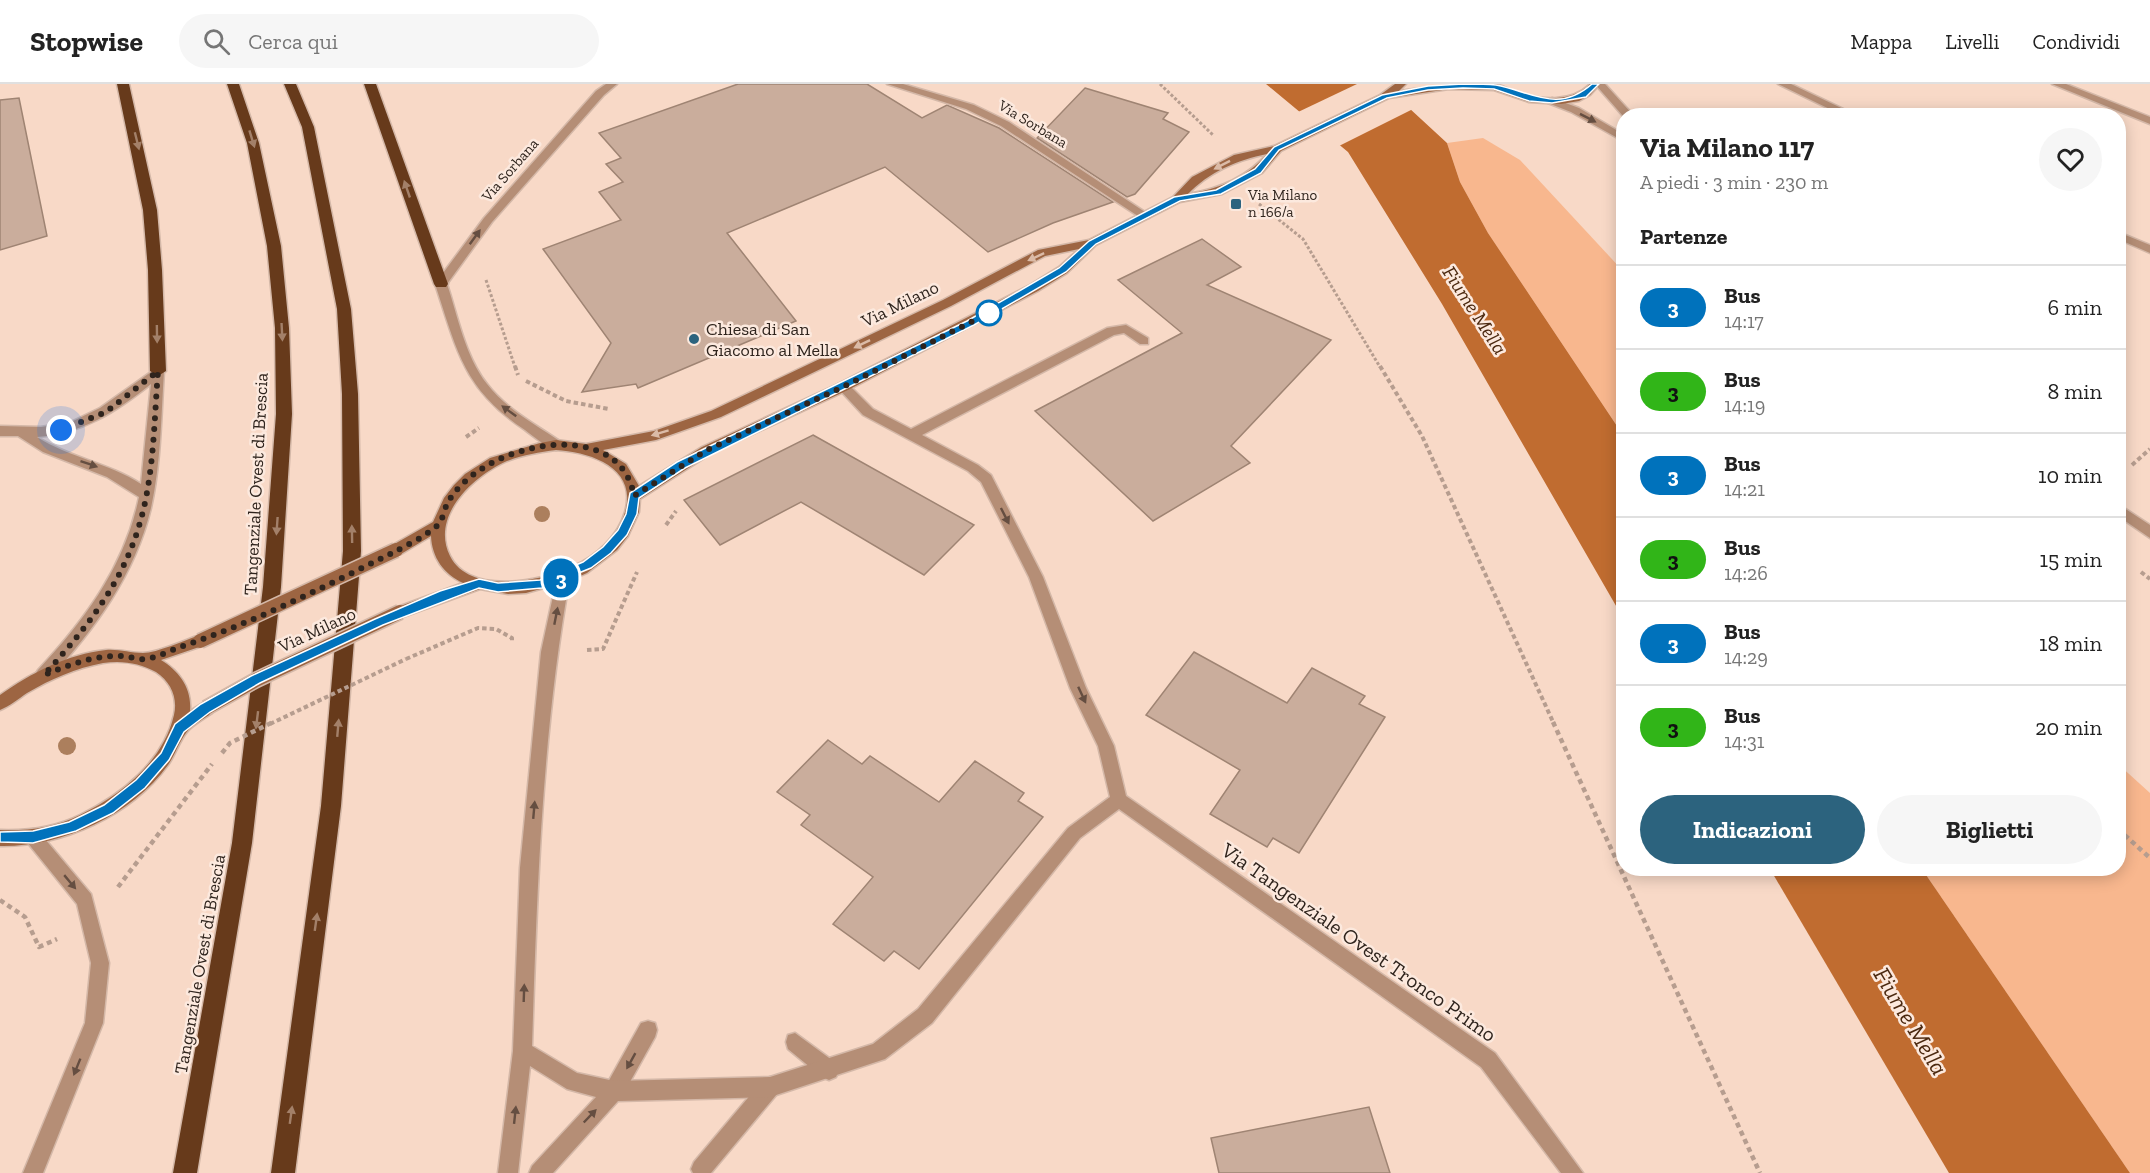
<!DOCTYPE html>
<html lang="it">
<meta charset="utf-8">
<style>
:root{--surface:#fff;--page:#f6f6f6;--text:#222;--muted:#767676;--line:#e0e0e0;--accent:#2c637e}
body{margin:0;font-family:"Zilla Slab",serif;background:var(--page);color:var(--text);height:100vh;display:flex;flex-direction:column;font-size:22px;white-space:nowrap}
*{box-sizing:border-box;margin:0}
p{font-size:20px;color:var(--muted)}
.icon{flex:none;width:33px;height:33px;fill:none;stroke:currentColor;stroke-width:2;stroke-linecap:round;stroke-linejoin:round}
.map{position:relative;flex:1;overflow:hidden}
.drawer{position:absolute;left:1616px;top:24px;width:510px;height:768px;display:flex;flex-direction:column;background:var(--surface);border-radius:24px;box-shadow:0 3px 15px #0003}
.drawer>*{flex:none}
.badge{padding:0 12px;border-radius:20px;font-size:21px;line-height:39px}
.you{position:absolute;width:30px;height:30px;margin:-15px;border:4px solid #fff;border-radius:50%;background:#1a73e8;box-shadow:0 0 0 9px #1a73e833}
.map>.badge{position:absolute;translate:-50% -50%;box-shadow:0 0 0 3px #fff}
h2{padding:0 24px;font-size:22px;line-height:54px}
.round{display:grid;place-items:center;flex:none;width:63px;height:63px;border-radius:32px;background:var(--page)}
.head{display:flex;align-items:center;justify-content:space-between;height:102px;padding:0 24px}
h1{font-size:28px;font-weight:700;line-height:45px}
.action{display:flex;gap:12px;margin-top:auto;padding:12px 24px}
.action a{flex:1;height:69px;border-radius:36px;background:var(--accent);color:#fff;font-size:24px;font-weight:700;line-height:69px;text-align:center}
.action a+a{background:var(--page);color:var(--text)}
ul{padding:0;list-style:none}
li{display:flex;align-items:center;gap:18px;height:84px;padding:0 24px;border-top:2px solid var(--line)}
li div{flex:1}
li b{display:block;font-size:22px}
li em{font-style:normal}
li .badge{min-width:66px;font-weight:700;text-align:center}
header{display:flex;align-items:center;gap:36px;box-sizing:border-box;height:84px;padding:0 30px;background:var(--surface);border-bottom:2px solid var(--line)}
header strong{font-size:28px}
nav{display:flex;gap:33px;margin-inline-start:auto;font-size:21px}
.search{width:420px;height:54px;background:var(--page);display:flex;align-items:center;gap:15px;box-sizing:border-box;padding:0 21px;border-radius:33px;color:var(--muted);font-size:22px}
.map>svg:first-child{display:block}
</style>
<header>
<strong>Stopwise</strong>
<div class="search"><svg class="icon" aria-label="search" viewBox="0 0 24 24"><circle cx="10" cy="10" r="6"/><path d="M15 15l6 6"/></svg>Cerca qui</div>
<nav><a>Mappa</a><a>Livelli</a><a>Condividi</a></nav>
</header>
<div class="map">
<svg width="2150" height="1089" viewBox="0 0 2150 1089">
<rect width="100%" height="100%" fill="#f8d9c7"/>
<g fill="#f8b78e">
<polygon points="1483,54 1520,76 1623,187 1623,351 1488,149 1460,98 1447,59"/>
<polygon points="2118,680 2150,709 2150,1089 2130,1089 1922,785 2118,784"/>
</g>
<g fill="#c06c30">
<polygon points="1266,0 1383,0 1447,59 1460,98 1488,149 1623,351 1623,534 1442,220 1348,68"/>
<polygon points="1770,785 1922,785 2130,1089 1949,1089"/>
</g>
<polygon fill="#f8d9c7" points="1357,0 1388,0 1415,24 1337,63 1296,29"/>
<g fill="#caad9c" stroke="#9f8473" stroke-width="1.5">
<polygon points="738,0 867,0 922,34 947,21 999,44 1113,118 1053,139 988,168 885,83 727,149 796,237 638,304 636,300 582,308 611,259 543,165 621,136 599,108 623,98 606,80 621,74 599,49"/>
<polygon points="1085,4 1168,29 1163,35 1189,48 1135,110 1127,113 1037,54"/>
<polygon points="19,14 47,152 0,166 0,16"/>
<polygon points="1202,155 1241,183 1207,201 1331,256 1231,362 1250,379 1153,437 1035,327 1182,249 1118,196"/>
<polygon points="813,351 974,441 924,491 801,418 720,461 684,416"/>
<polygon points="1194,568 1287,619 1312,584 1365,612 1359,620 1385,633 1299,769 1273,754 1267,763 1210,730 1240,686 1146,631"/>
<polygon points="828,656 862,680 870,672 939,718 975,677 1024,709 1018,717 1043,733 919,885 894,867 884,877 833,840 873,793 801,741 810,731 777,708"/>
<polygon points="1369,1023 1390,1089 1219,1089 1211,1054"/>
</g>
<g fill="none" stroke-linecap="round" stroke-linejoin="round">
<defs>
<g id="lane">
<polygon points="648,937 655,939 657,946 655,953 621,1014 614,1017 607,1014 604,1007 607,1000 641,939"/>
<polygon points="795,949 836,979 839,986 836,993 829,996 822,993 788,965 786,958 788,951"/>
<polygon points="770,993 777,996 780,1003 777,1010 711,1089 693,1089 691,1085 694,1078 763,996"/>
</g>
<g id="street">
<path d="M 606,0 L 617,0 L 604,11 L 492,138 L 447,200 C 458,233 465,272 487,300 C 506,325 535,340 561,358 L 563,361 L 561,364 L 556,366 C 545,362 534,353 525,346 C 463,305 457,266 435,200 L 484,134 L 596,7 Z"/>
<polygon points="887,0 903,0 974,21 1009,38 1151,132 1149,134 1141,134 1001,42 966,25"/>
<polygon points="1595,0 1605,0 1634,32 1623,32"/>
<polygon points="1778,0 1791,0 1858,32 1844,32"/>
<polygon points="2052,0 2066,0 2150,33 2150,40"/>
<polygon points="1552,14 1579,24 1623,50 1623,57 1571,28 1548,19 1547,17"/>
<polygon points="2118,148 2150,161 2150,169 2118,155"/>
<path d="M 1126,241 L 1148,254 L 1148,260 L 1140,260 L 1124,249 L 1114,251 L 922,351 L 978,381 L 991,391 L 1043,493 L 1086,604 L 1114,662 L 1126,712 L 1495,969 L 1583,1089 L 1561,1089 L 1481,983 L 1119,725 L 1080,754 L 932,939 L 885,975 L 770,1013 L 618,1017 L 553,1089 L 529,1089 L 532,1082 L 596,1013 L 567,1005 L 530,982 L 518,1089 L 498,1089 L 513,967 L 520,784 L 541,568 L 558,489 L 568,489 L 570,493 C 542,648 537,805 532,962 L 577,989 L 614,997 L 770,993 L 873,960 L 918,925 L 1068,744 L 1110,713 L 1098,662 L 1070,604 L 1029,493 L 981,398 L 968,387 L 863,331 L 837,303 L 838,300 L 848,300 L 873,325 L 911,345 L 1107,244 Z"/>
<path d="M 158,283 L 164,287 C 161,333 161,379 151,424 C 135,491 94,546 48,596 L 43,597 L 38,596 L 35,591 L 38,586 C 85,536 125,482 139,413 L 107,393 L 43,368 L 18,352 L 0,352 L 0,342 L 41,343 L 71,338 L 100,324 ZM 151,300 L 141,400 C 109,379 70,374 37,353 C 82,350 117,327 151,300 Z"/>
<polygon points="2118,420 2150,441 2150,454 2118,432"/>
<polygon points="33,745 39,748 91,810 109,879 103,939 43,1089 23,1089 85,939 91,879 77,820 27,758 25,753 27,748"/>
</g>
<g id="secondary">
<path d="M 1395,0 L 1406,0 L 1399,7 C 1431,2 1462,0 1495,0 C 1502,1 1509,6 1516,8 C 1539,16 1572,19 1590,0 L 1600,0 L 1590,11 L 1579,17 L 1561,20 L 1529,18 L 1494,6 L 1449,5 L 1389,14 L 1281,67 L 1262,89 L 1222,110 L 1180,118 L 1096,161 L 1067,189 L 1038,207 L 848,306 L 712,369 L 640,415 L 639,428 L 628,452 L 617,466 L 587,489 L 569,497 L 526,509 L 508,510 L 480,505 L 400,534 L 395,532 L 393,528 L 395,524 L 463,499 C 444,490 432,474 431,452 L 401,470 L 396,471 L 389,466 L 391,462 L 433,438 L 444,414 L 454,401 L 465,390 L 490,374 L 540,359 L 556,356 L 586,360 L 654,347 L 711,327 L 943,216 L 1038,166 L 1089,156 L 1173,113 L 1192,93 L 1234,71 L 1274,62 L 1380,11 ZM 1267,70 C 1246,94 1219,105 1188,110 C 1209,88 1237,76 1267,70 ZM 1079,165 L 1059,183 L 1030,201 L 838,300 L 702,363 L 639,402 L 626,380 L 603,366 L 656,356 L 721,333 L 951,222 L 1045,172 ZM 556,366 C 591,368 638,384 625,428 C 618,453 595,473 572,483 C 542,497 470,512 450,472 C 430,432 473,392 507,377 C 523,371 539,368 556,366 Z"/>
<path d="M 200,551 L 205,553 L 208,557 L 205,561 L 161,576 C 179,587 192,604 190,627 L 206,617 L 212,619 L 214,624 L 212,629 C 204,635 192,641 186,649 C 179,658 175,671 168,681 C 131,732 62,763 0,762 L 0,746 C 28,747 54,744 80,731 C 121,711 163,678 174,631 C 178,614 171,598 156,588 C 140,579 122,576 103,579 C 76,584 51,595 27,609 C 18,615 10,622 0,626 L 0,611 C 31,589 68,570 106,566 C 119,565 130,569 143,569 C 157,569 185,556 200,551 Z"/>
</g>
<g id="highway">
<polygon points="117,0 129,0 157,126 162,186 166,287 158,292 150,287 148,186 143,126"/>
<polygon points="227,0 239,0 259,59 281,162 289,244 292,330 281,503 252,759 197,1089 173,1089 232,759 263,503 276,330 275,244 267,162 247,59"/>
<polygon points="284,0 296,0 314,43 351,225 358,310 361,467 341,722 295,1089 271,1089 321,722 343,467 342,310 337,225 302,43"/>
<polygon points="364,0 376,0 448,200 446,203 436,203 434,200"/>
</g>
</defs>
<use href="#lane" stroke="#d4b8a8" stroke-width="3"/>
<use href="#street" stroke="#d4b8a8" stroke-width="3"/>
<use href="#secondary" stroke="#d4b8a8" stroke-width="3"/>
<use href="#highway" stroke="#d4b8a8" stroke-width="3"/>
<g stroke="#b69d8f" stroke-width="3" stroke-dasharray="3 2" stroke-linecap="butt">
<polyline points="1160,0 1213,51"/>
<polyline points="1259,120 1303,155 1380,283"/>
<polyline points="486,196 515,283"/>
</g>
<g stroke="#b69d8f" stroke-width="4" stroke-dasharray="4.5 3" stroke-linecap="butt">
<polyline points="515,282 518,291"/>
<polyline points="1380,282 1422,352 1554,640"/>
<polyline points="526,297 566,317 609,325"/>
<polyline points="466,353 479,344"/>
<polyline points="2132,381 2150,365"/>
<polyline points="666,441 676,427"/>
<polyline points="2141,488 2150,495"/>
<polyline points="587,566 603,565 637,488"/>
<polyline points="406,575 478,544 496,545 512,554 512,558"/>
</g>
<g stroke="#b69d8f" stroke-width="4.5" stroke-dasharray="5 4" stroke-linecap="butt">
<polyline points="1553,638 1760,1089"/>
<polyline points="2118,745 2150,774"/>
<polyline points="118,803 212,680"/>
<polyline points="0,816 25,833 39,863 57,855"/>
</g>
<use href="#lane" fill="#b58e76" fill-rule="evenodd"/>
<use href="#street" fill="#b58e76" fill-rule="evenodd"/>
<use href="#secondary" fill="#9d6542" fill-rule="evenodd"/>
<use href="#highway" fill="#673a1b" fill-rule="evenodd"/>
<defs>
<g id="secondary-bridge">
<polyline points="200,557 396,466"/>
<polyline points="206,624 256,596 400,528"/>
</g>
</defs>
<use href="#secondary-bridge" stroke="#d4b8a8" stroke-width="17" stroke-linecap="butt"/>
<polyline stroke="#b69d8f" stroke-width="4" stroke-dasharray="4.5 3" stroke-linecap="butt" points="270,640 406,575"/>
<polyline stroke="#b69d8f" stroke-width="4.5" stroke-dasharray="5 4" stroke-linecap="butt" points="222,669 230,659 273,638"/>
<use href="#secondary-bridge" stroke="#9d6542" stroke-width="14"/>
</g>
<g fill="#ac7f5d">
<circle cx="542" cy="430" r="8"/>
<circle cx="67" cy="662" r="9"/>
</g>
<defs><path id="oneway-solid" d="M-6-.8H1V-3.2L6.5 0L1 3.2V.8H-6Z" transform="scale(1.5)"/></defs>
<g fill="#654e41">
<use href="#oneway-solid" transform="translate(1588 34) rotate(27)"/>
<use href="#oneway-solid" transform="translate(475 153) rotate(-54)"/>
<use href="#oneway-solid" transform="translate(509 327) rotate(-144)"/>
<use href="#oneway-solid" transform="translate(89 380) rotate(19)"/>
<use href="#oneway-solid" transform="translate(1005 432) rotate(63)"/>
<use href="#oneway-solid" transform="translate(556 532) rotate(-79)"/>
<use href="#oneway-solid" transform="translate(1082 611) rotate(65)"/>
<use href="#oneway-solid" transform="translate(534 726) rotate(-85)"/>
<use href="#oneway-solid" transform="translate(70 798) rotate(50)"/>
<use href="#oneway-solid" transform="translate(524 909) rotate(-88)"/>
<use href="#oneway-solid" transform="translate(631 977) rotate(119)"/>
<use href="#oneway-solid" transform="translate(77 983) rotate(112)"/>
<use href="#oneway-solid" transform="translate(515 1031) rotate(-84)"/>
<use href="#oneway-solid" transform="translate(590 1032) rotate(-46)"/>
</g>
<g fill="#a38069">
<use href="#oneway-solid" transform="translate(252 55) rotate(73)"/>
<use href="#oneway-solid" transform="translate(137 57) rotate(76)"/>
<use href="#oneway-solid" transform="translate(407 105) rotate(-109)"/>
<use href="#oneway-solid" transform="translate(282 248) rotate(87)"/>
<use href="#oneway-solid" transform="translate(157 250) rotate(89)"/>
<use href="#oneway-solid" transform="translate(277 442) rotate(94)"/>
<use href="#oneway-solid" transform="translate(352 450) rotate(-91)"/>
<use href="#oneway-solid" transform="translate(257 636) rotate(97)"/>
<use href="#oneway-solid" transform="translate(338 644) rotate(-85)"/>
<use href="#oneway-solid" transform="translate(316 838) rotate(-82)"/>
<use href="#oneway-solid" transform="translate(291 1031) rotate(-82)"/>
</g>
<g fill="#dbbba7">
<use href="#oneway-solid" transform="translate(1222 81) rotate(153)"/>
<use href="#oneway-solid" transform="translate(1036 173) rotate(155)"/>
<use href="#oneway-solid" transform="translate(862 260) rotate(154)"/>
<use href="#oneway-solid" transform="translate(660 349) rotate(163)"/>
</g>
<path fill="#0072bc" stroke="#fff" stroke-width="1.5" d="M 1463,0 C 1474,0 1486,0 1496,1 C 1532,8 1558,30 1592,0 L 1599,0 L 1586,13 L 1552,19 L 1529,17 L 1494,5 L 1463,4 L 1428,6 L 1387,14 L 1279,66 L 1261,89 L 1221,110 L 1180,117 L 1096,160 L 1066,188 L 974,241 L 685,384 L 639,414 L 637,430 L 627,451 L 611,469 L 591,484 L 542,504 L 498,508 L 479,504 L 383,541 L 260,599 L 210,628 L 184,648 L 169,676 L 145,704 L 113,729 L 76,747 L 33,759 L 0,758 L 0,748 L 33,747 L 69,738 L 104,721 L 136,696 L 161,669 L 175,640 L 201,620 L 251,592 L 375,535 L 440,507 L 479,495 L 498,499 L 540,496 L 583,478 L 603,463 L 618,446 L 626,430 L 630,409 L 677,378 L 967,237 L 1059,184 L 1089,157 L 1174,113 L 1216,106 L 1255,85 L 1274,63 L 1382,11 L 1428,2 Z"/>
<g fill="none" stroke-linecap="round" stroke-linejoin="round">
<path stroke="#2f241d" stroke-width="6" stroke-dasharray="0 10.8" d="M 61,346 L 106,328 L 158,287 C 154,338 154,393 139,442 C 122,500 84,547 44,591 C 69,581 94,571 122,572 C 129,572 137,576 144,575 C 157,574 171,566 183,562 C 255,538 326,502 394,468 C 408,461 425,452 437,442 C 443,437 444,425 448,418 C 463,392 497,373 525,366 C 569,354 625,360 634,412 L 707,366 L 843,303 L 989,229"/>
</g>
<g fill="#2c637e" stroke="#fce9de" stroke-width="2">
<rect x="1230" y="114" width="12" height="12" rx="3"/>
<circle cx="694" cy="255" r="6"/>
</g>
<circle fill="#fff" stroke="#0072bc" stroke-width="3" cx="989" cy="229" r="12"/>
<g text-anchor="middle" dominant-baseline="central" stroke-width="5" stroke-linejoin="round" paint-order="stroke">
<g font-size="15" fill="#2f241d" stroke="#fce9de">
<text transform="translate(1033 40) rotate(31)">Via Sorbana</text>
<text transform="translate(510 86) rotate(-49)">Via Sorbana</text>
</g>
<g font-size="15" fill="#2f241d" stroke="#fce9de" text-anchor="start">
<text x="1248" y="111">Via Milano<tspan x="1248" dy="17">n 166/a</tspan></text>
</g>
<g font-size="18" fill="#2f241d" stroke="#fce9de">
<text transform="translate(900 220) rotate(-26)">Via Milano</text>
<text transform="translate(256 400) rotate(-87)">Tangenziale Ovest di Brescia</text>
<text transform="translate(317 546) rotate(-25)">Via Milano</text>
<text transform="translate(200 880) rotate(-80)">Tangenziale Ovest di Brescia</text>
</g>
<g font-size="18" fill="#2f241d" stroke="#fce9de" text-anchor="start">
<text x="706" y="245">Chiesa di San<tspan x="706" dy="21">Giacomo al Mella</tspan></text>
</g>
<g font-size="20" font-style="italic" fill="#4c2910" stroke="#fce9de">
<text transform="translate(1475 226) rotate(57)">Fiume Mella</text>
</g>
<g font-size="21" fill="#2f241d" stroke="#fce9de">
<text transform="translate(1359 858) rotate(35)">Via Tangenziale Ovest Tronco Primo</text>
</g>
<g font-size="24" font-style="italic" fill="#4c2910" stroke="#fce9de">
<text transform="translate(1911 937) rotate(59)">Fiume Mella</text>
</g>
</g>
</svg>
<div class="you" style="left:61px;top:346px"></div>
<b class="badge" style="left:561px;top:494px;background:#0072bc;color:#fff">3</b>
<section class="drawer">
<div class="head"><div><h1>Via Milano 117</h1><p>A piedi · 3 min · 230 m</p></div><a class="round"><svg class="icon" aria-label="heart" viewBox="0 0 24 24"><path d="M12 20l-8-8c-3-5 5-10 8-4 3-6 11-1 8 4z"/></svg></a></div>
<h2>Partenze</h2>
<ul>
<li><span class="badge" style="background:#0072bc;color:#fff">3</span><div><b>Bus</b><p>14:17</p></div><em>6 min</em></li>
<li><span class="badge" style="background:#31b518;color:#111">3</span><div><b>Bus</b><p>14:19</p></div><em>8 min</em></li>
<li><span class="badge" style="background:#0072bc;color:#fff">3</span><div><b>Bus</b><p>14:21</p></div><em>10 min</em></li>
<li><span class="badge" style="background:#31b518;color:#111">3</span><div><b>Bus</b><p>14:26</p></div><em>15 min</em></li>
<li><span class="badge" style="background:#0072bc;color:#fff">3</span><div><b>Bus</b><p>14:29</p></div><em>18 min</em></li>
<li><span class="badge" style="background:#31b518;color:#111">3</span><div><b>Bus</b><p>14:31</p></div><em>20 min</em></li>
</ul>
<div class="action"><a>Indicazioni</a><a>Biglietti</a></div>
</section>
</div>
